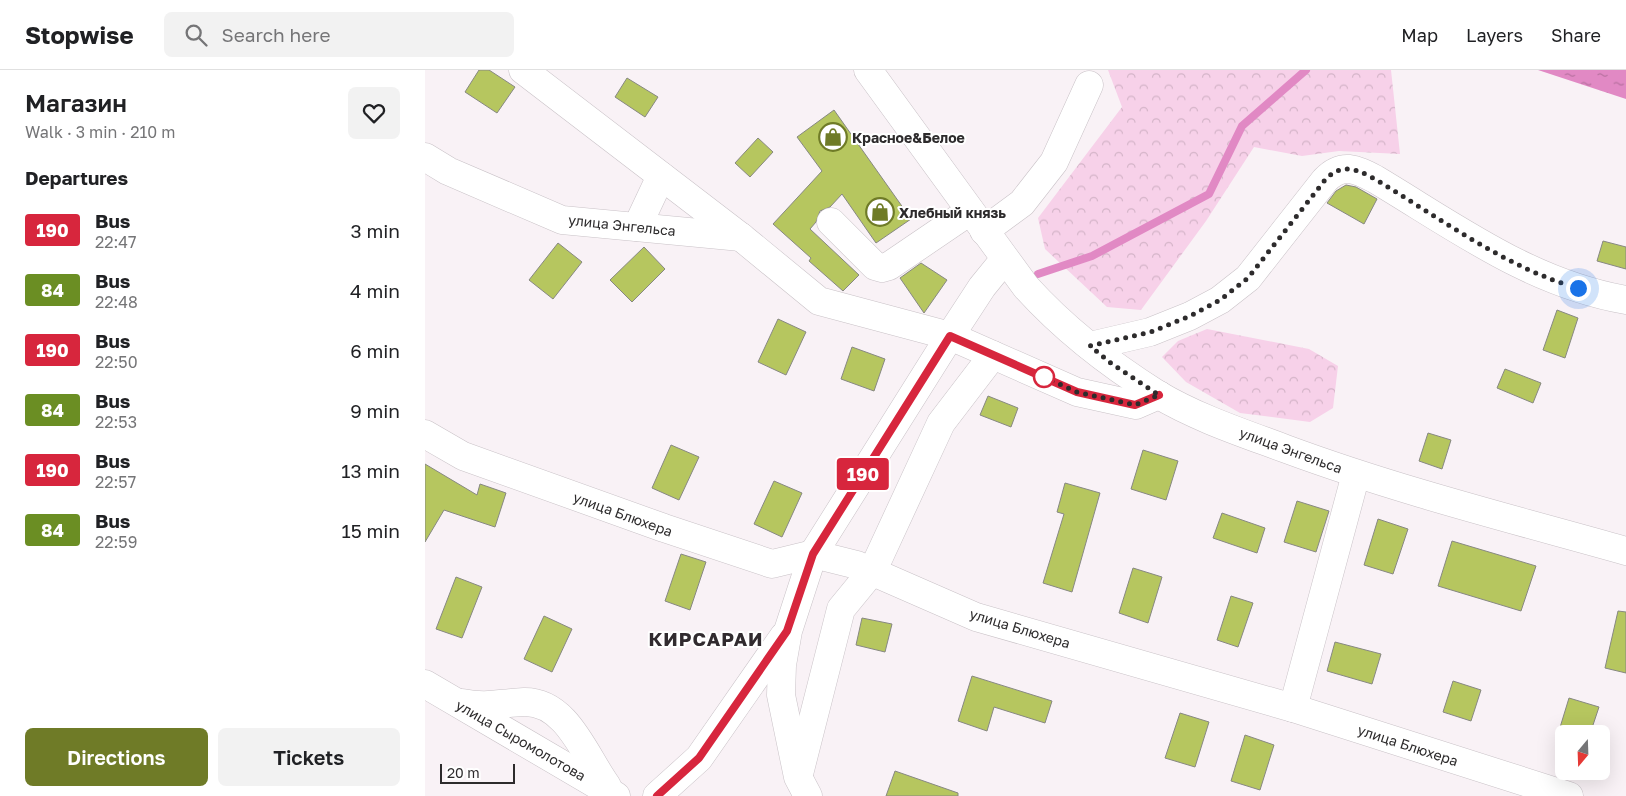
<!DOCTYPE html>
<meta charset="utf-8">
<style>
:root{--surface:#fff;--page:#f2f2f2;--text:#202124;--muted:#757577;--line:#e0e0e0;--accent:#6f7b27}
body{margin:0;font-family:"Golos Text",sans-serif;background:var(--page);color:var(--text);height:100vh;display:flex;flex-direction:column;font-size:19px;white-space:nowrap}
*{box-sizing:border-box;margin:0}
p{font-size:16px;color:var(--muted)}
.icon{flex:none;width:28px;height:28px;fill:none;stroke:currentColor;stroke-width:2;stroke-linecap:round;stroke-linejoin:round}
.map{position:relative;flex:1;overflow:hidden}
.side{display:flex;flex-direction:column;background:var(--surface);width:425px}
.side>*{flex:none}
.badge{padding:0 10px;border-radius:4px;font-size:18px;line-height:32px}
.needle{width:32px;rotate:199deg}
.buttons{position:absolute;left:1130px;top:655px;display:grid;gap:10px}
.buttons a{display:grid;place-items:center;width:55px;height:55px;border-radius:8px;background:var(--surface);box-shadow:0 5px 20px #0002;font-size:25px}
.scale{position:absolute;left:15px;bottom:12px;width:75px;box-sizing:border-box;padding-left:5px;border:2px solid #2d2b2c;border-top:0;font-size:14px;line-height:18px;white-space:nowrap;color:#2d2b2c;-webkit-text-stroke:4px #fff;paint-order:stroke}
.you{position:absolute;width:25px;height:25px;margin:-12px;border:4px solid #fff;border-radius:50%;background:#1a73e8;box-shadow:0 0 0 8px #1a73e833}
.map>.badge{position:absolute;translate:-50% -50%;box-shadow:0 0 0 2px #fff}
h2{padding:0 25px;font-size:19px;line-height:45px}
.round{display:grid;place-items:center;flex:none;width:52px;height:52px;border-radius:8px;background:var(--page)}
.summary{display:flex;align-items:center;justify-content:space-between;height:85px;padding:0 25px}
h1{font-size:24px;font-weight:600;line-height:38px}
.primary-button{display:flex;gap:10px;margin-top:auto;padding:10px 25px}
.primary-button a{flex:1;height:58px;border-radius:8px;background:var(--accent);color:#fff;font-size:20px;font-weight:600;line-height:58px;text-align:center}
.primary-button a+a{background:var(--page);color:var(--text)}
ul{padding:0;list-style:none}
li{display:flex;align-items:center;gap:15px;height:60px;padding:0 25px}
li div{flex:1}
li b{display:block;font-size:19px}
li em{font-style:normal}
li .badge{min-width:55px;font-weight:700;text-align:center}
header{display:flex;align-items:center;gap:30px;box-sizing:border-box;height:70px;padding:0 25px;background:var(--surface);border-bottom:1px solid var(--line)}
header strong{font-size:24px}
nav{display:flex;gap:28px;margin-inline-start:auto;font-size:18px}
.search{width:350px;height:45px;background:var(--page);display:flex;align-items:center;gap:12px;box-sizing:border-box;padding:0 18px;border-radius:8px;color:var(--muted);font-size:19px}
main{display:flex;flex:1;min-height:0}
.map>svg:first-child{display:block}
</style>
<header>
<strong>Stopwise</strong>
<div class="search"><svg class="icon" aria-label="search" viewBox="0 0 24 24"><circle cx="10" cy="10" r="6"/><path d="M15 15l6 6"/></svg>Search here</div>
<nav><a>Map</a><a>Layers</a><a>Share</a></nav>
</header>
<main>
<section class="side">
<div class="summary"><div><h1>Магазин</h1><p>Walk · 3 min · 210 m</p></div><a class="round"><svg class="icon" aria-label="heart" viewBox="0 0 24 24"><path d="M12 20l-8-8c-3-5 5-10 8-4 3-6 11-1 8 4z"/></svg></a></div>
<h2>Departures</h2>
<ul>
<li><span class="badge" style="background:#d7263d;color:#fff">190</span><div><b>Bus</b><p>22:47</p></div><em>3 min</em></li>
<li><span class="badge" style="background:#6b8e23;color:#fff">84</span><div><b>Bus</b><p>22:48</p></div><em>4 min</em></li>
<li><span class="badge" style="background:#d7263d;color:#fff">190</span><div><b>Bus</b><p>22:50</p></div><em>6 min</em></li>
<li><span class="badge" style="background:#6b8e23;color:#fff">84</span><div><b>Bus</b><p>22:53</p></div><em>9 min</em></li>
<li><span class="badge" style="background:#d7263d;color:#fff">190</span><div><b>Bus</b><p>22:57</p></div><em>13 min</em></li>
<li><span class="badge" style="background:#6b8e23;color:#fff">84</span><div><b>Bus</b><p>22:59</p></div><em>15 min</em></li>
</ul>
<div class="primary-button"><a>Directions</a><a>Tickets</a></div>
</section>
<div class="map">
<svg width="1201" height="726" viewBox="0 0 1201 726">
<defs>
<pattern id="forest-crowns" width="20" height="18" patternUnits="userSpaceOnUse" patternTransform="scale(1.25)"><rect width="20" height="18" fill="#f7d1e9"/><path d="M2 6a3 3 0 1 1 6 0M12 15a3 3 0 1 1 6 0" fill="none" stroke="#d4b4c8"/></pattern>
<pattern id="water-ripples" width="26" height="14" patternUnits="userSpaceOnUse" patternTransform="scale(1.25)"><rect width="26" height="14" fill="#e189c4"/><path d="M2 4q2-2 4 0t4 0M15 11q2-2 4 0t4 0" fill="none" stroke="#b7709f"/></pattern>
</defs>
<rect width="100%" height="100%" fill="#f9f2f6"/>
<g fill="url(#forest-crowns)">
<polygon points="683,0 966,0 975,84 914,81 877,86 829,77 781,151 716,240 682,237 620,179 613,148 697,37"/>
<polygon points="782,259 884,279 913,296 908,338 885,352 815,343 761,312 737,287 753,271"/>
</g>
<polygon fill="url(#water-ripples)" points="1113,0 1201,0 1201,29"/>
<g fill="none" stroke-linecap="round" stroke-linejoin="round">
<polyline stroke="#e189c4" stroke-width="8" points="613,204 667,186 784,124 817,56 881,0"/>
</g>
<g fill="#b6c65f" stroke="#878882">
<polygon points="54,0 64,0 90,17 72,43 40,22"/>
<polygon points="202,8 233,27 220,47 190,27"/>
<polygon points="409,40 486,149 451,173 417,124 405,137 395,141 391,152 385,159 434,205 418,221 384,191 386,188 348,154 397,101 372,67"/>
<polygon points="333,68 348,82 325,107 310,93"/>
<polygon points="921,115 931,117 952,129 939,154 902,133 911,121"/>
<polygon points="1178,171 1201,177 1201,199 1172,191"/>
<polygon points="133,173 157,192 128,229 104,210"/>
<polygon points="219,177 240,199 207,232 185,210"/>
<polygon points="496,193 522,210 499,243 475,208"/>
<polygon points="1132,240 1153,248 1140,288 1118,280"/>
<polygon points="353,249 381,262 361,305 333,292"/>
<polygon points="427,277 460,289 449,321 416,309"/>
<polygon points="1080,299 1116,313 1108,333 1072,318"/>
<polygon points="563,326 593,338 586,357 555,345"/>
<polygon points="1003,363 1026,370 1017,399 994,391"/>
<polygon points="246,375 274,387 254,430 227,418"/>
<polygon points="718,380 753,391 741,430 706,419"/>
<polygon points="0,394 52,425 55,414 81,423 70,457 19,440 0,472"/>
<polygon points="349,411 377,423 357,467 329,454"/>
<polygon points="640,413 675,423 647,522 618,513 639,444 632,442"/>
<polygon points="872,431 904,441 891,482 859,472"/>
<polygon points="797,443 840,458 832,483 788,468"/>
<polygon points="953,449 983,459 968,504 939,495"/>
<polygon points="1027,471 1111,496 1096,541 1013,516"/>
<polygon points="256,484 281,492 265,540 240,531"/>
<polygon points="708,498 737,507 723,553 694,543"/>
<polygon points="31,507 57,517 37,568 11,559"/>
<polygon points="806,526 828,533 813,577 792,570"/>
<polygon points="1193,541 1201,542 1201,603 1180,598"/>
<polygon points="119,546 147,559 127,602 99,589"/>
<polygon points="437,548 467,554 460,582 431,575"/>
<polygon points="910,572 956,584 947,614 902,601"/>
<polygon points="547,606 627,631 620,653 569,637 562,661 533,651"/>
<polygon points="1028,611 1056,620 1046,651 1018,642"/>
<polygon points="1144,628 1174,637 1165,664 1133,664"/>
<polygon points="755,643 784,652 770,697 740,688"/>
<polygon points="820,665 849,675 835,720 806,711"/>
<polygon points="470,701 533,723 533,726 461,726"/>
</g>
<g fill="none" stroke-linecap="round" stroke-linejoin="round">
<defs>
<g id="minor">
<polyline points="98,0 316,167 394,231 525,266 652,322 711,335 734,325"/>
<polyline points="0,87 23,101 137,150 316,167"/>
<polyline points="406,152 450,196 457,198 464,196 545,141"/>
<polyline points="212,157 236,106"/>
<polyline points="559,161 597,133 629,92 664,15"/>
<path d="M 665,276 L 725,262 L 765,246 L 795,230 L 823,208 L 900,110 C 917,92 931,99 950,109 C 1032,158 1105,213 1201,230"/>
<polyline points="0,364 38,386 239,458 347,494 388,484 432,495 551,547 868,638 1144,726"/>
<polyline points="0,614 191,726"/>
<path d="M 37,633 C 63,638 74,633 99,632 C 142,631 160,686 182,716"/>
<polyline points="868,638 931,404"/>
<polyline points="374,704 416,539 448,500 516,353 568,285"/>
<polyline points="232,726 274,688 359,566"/>
<polyline points="383,726 373,707 356,625 357,595 363,561 388,484 525,266 557,217 579,190"/>
</g>
<path id="major" d="M 443,0 L 601,217 C 639,259 684,294 732,324 C 772,348 818,363 861,379 C 972,420 1087,449 1201,481"/>
</defs>
<use href="#minor" stroke="#c9c2c7" stroke-width="29"/>
<use href="#major" stroke="#c9c2c7" stroke-width="29"/>
<use href="#minor" stroke="#fff" stroke-width="28"/>
<use href="#major" stroke="#fff" stroke-width="28"/>
</g>
<g fill="none" stroke-linecap="round" stroke-linejoin="round">
<defs>
<polyline id="line" points="232,726 274,688 362,561 388,484 525,266 652,322 710,335 734,325"/>
</defs>
<use href="#line" stroke="#fff" stroke-width="11"/>
<use href="#line" stroke="#d7263d" stroke-width="8"/>
<path stroke="#2d2b2c" stroke-width="5" stroke-dasharray="0 9" d="M 619,307 L 652,322 L 710,335 L 734,325 L 687,294 L 665,276 L 726,262 L 765,246 L 795,230 L 823,208 L 900,110 C 917,92 931,99 950,109 C 1013,147 1083,199 1153,218"/>
</g>
<defs>
<symbol id="shop-ring" viewBox="-11 -11 22 22"><circle r="9.5" fill="#fff" stroke="#6f7b27" stroke-width="1.5"/><path d="M-5-2.5h2.3a2.7 3.5 0 0 1 5.4 0H5L5.5 6h-11ZM-1.5-2.5h3a1.5 2.3 0 0 0-3 0Z" fill="#6f7b27"/></symbol>
</defs>
<g fill-rule="evenodd">
<use href="#shop-ring" x="392" y="51" width="32" height="32"/>
<use href="#shop-ring" x="439" y="126" width="32" height="32"/>
</g>
<circle fill="#fff" stroke="#d7263d" stroke-width="2.5" cx="619" cy="307" r="10"/>
<g text-anchor="middle" dominant-baseline="central" stroke-width="4" stroke-linejoin="round" paint-order="stroke">
<g font-size="14" font-weight="bold" fill="#2d2b2c" stroke="#fff" text-anchor="start">
<text x="427" y="67">Красное&amp;Белое</text>
<text x="474" y="142">Хлебный князь</text>
</g>
<g font-size="14" fill="#2d2b2c" stroke="#fff">
<text transform="translate(197 155) rotate(6)">улица Энгельса</text>
<text transform="translate(866 380) rotate(20)">улица Энгельса</text>
<text transform="translate(198 444) rotate(20)">улица Блюхера</text>
<text transform="translate(595 558) rotate(17)">улица Блюхера</text>
<text transform="translate(96 670) rotate(30)">улица Сыромолотова</text>
<text transform="translate(983 675) rotate(18)">улица Блюхера</text>
</g>
<g font-size="19" font-weight="bold" letter-spacing="1" fill="#312b2f" stroke="#fff">
<text x="281" y="568">КИРСАРАИ</text>
</g>
</g>
</svg>
<div class="buttons">
<a><svg class="needle" viewBox="-14 -14 28 28"><path d="M0-13l5 13h-10z" fill="#e53935"/><path d="M0 13l5-13h-10z" fill="#757577"/></svg></a>
</div>
<div class="scale">20 m</div>
<div class="you" style="left:1153px;top:218px"></div>
<b class="badge" style="left:438px;top:404px;background:#d7263d;color:#fff">190</b>
</div>
</main>
